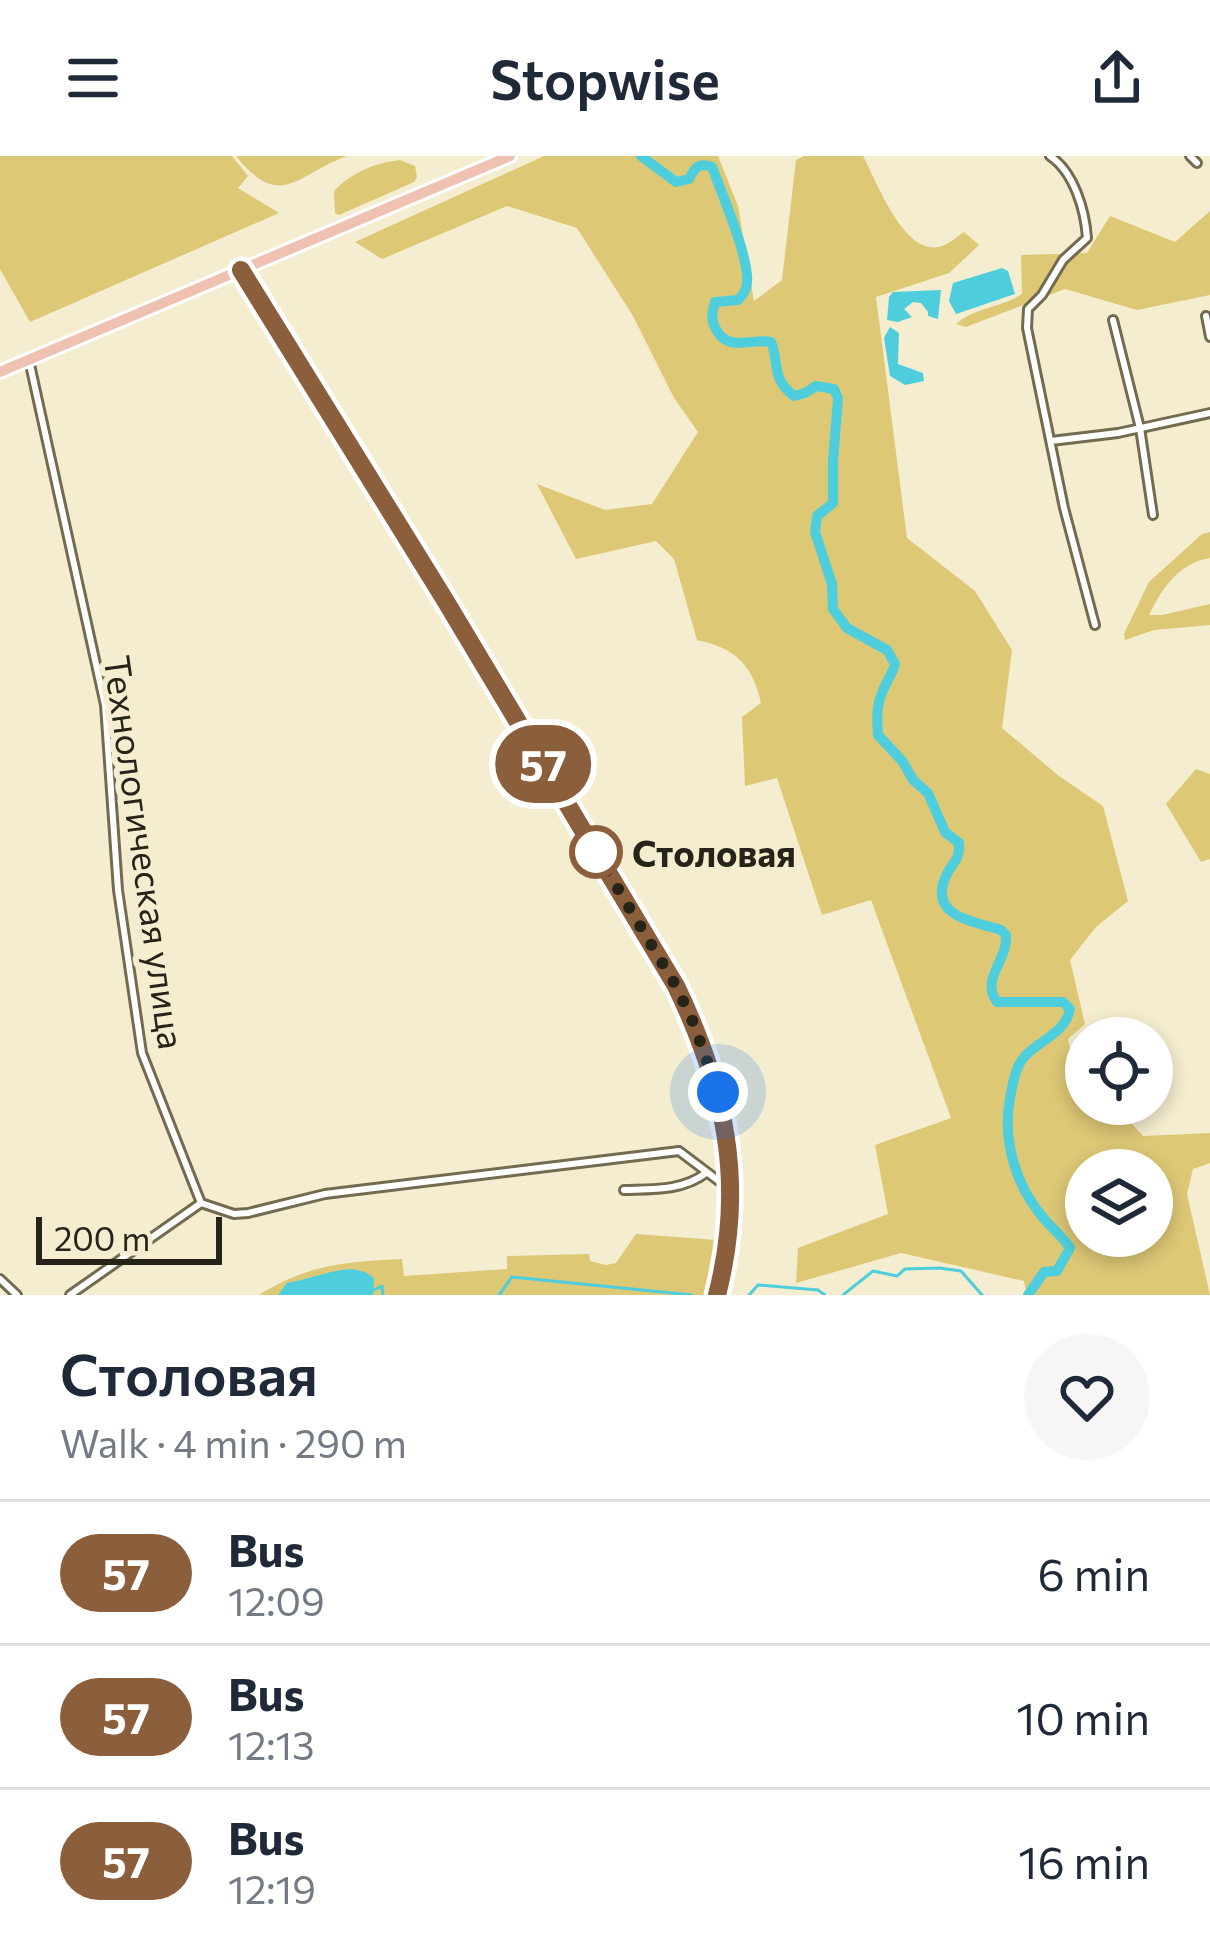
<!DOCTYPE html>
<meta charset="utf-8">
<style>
:root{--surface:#fff;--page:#f6f6f7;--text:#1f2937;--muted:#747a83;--line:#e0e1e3}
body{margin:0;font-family:Commissioner,sans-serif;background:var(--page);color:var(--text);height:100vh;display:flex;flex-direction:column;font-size:45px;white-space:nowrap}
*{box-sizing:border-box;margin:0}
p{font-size:39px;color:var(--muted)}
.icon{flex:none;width:66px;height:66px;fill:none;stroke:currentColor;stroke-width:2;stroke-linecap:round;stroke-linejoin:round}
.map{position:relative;height:1139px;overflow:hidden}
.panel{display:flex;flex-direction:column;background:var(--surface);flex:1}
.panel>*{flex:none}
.badge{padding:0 24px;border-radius:39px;font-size:42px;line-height:78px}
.tools{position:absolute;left:1065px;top:861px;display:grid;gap:24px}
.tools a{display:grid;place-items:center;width:108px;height:108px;border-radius:50%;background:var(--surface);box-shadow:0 6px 18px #0003;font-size:60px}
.scale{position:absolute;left:36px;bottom:30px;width:186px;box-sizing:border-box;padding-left:12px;border:6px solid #262318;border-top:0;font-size:33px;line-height:42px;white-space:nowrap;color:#262318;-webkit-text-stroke:9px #f5edcf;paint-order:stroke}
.you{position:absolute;width:60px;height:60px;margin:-30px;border:9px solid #fff;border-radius:50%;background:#1a73e8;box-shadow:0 0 0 18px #1a73e833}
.map>.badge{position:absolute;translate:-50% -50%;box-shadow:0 0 0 6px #fff}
.round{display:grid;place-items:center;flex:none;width:126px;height:126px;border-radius:63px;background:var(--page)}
.headline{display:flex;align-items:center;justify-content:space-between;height:204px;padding:0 60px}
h1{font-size:57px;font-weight:600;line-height:90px}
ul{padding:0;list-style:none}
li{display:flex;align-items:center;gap:36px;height:144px;padding:0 60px;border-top:3px solid var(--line)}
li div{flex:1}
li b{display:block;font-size:45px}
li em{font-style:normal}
li .badge{min-width:132px;font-weight:700;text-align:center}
header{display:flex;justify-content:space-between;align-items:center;height:156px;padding:0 60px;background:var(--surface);font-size:54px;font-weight:600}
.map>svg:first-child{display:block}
</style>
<header><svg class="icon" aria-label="menu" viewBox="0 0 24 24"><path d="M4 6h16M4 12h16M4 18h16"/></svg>Stopwise<svg class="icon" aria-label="share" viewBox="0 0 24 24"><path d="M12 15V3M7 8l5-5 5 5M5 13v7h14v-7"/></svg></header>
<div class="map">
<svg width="1210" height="1139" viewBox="0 0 1210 1139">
<rect width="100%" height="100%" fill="#f5edcf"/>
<g fill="#ddc876" fill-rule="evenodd">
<polygon points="0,0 232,0 248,20 238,32 279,57 30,166 0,113"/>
<path d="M 236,0 L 347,0 C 297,18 281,56 236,0 Z"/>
<path d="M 544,0 L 718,0 L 738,50 L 754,145 L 782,124 L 796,4 L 804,0 L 863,0 C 877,26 903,98 939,91 C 948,89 956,81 964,76 L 979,89 L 949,117 L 876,141 L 907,382 L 975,435 L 1012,494 L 1002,572 L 1059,620 L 1103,650 L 1128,745 L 1096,771 L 1070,804 L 1085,868 L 1068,883 L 1072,902 L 1086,917 L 1086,948 L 1114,948 L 1143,980 L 1210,977 L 1210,1007 L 1193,1013 L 1187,1038 L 1210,1139 L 1027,1139 L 1024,1125 L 901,1097 L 796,1127 L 798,1092 L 888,1058 L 875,989 L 951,962 L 871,744 L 822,759 L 777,622 L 745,630 L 742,561 L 761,547 C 753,509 734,491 697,484 L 674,403 L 656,385 L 576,403 L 537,328 L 605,354 L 652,348 L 698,276 L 674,242 L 633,160 L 577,72 L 507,50 L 382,103 L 355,86 ZM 1086,1014 L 1152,1014 L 1152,1080 L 1086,1080 Z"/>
<path d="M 400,4 L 415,10 L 417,21 L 414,26 L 339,59 L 335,57 L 334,35 C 352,16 375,7 400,4 Z"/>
<path d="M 1210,55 L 1210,139 L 1137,154 L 1065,133 L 966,171 L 956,168 C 973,152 1002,151 1022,138 L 1021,99 L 1087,97 L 1110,60 L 1175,86 Z"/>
<path d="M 1210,376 L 1210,402 C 1179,407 1162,432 1149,459 L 1162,459 L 1210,448 L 1210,469 L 1154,474 L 1125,484 L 1124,478 L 1149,426 L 1202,378 Z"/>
<polygon points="1196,613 1210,618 1210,703 1201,706 1166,648"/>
<path d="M 636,1078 L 716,1084 L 705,1139 L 259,1139 C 309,1108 344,1106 402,1103 L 404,1120 L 507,1113 L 507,1100 L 589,1098 L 590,1105 L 606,1109 L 616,1107 Z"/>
</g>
<g fill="#4ecedc">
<polygon points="1002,112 1008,115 1015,138 956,158 949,145 953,127"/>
<polygon points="941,134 938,163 928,160 928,156 921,147 913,146 904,153 912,161 898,166 887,164 889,141 893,136"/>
<polygon points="890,171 899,177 898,208 923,217 924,225 905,229 890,220 884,182"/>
<path d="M 352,1113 L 365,1116 L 374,1122 L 373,1139 L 278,1139 L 287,1127 C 310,1123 329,1114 352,1113 Z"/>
</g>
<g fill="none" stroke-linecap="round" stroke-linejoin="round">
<g stroke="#4ecedc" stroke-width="3">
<polyline points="364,1139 382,1130 383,1139"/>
<polyline points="499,1139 512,1121 692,1139"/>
<polyline points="749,1139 758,1129 818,1134 825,1139"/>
<polyline points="843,1139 873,1115 897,1120 905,1113 939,1112 961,1115 982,1139"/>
</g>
<path stroke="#4ecedc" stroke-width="10" d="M 641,0 L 676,26 L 689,23 C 695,11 699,6 712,11 C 721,36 750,103 747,127 C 746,135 744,137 738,144 L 715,146 C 712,157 710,164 717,175 C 730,196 751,182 771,186 C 780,207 770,221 794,240 L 805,237 L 816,230 L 834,233 L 838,242 L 833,305 L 833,347 L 817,360 L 815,376 L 832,428 L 833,453 L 847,472 L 887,494 L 895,508 C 892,519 886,526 882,537 C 876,550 877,566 878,579 L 903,606 L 913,624 L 928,637 L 945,676 L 959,687 C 960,700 956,704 949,714 C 924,759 969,764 1001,774 L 1006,779 C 1008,805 980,823 997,846 L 1063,846 L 1070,853 C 1065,877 1042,883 1026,899 C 1015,910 1013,927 1010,942 C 1002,985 1016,1031 1045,1064 C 1054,1074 1063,1081 1070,1092 L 1057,1115 L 1044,1116 L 1028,1139"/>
<defs>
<g id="minor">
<path d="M 1050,0 C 1074,16 1085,54 1087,82 L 1063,104 L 1042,139 L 1028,153 L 1027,172 L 1064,352 L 1095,469"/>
<polyline points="1190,0 1197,7"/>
<polyline points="1206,160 1210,181"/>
<polyline points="1113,164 1140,272 1153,359"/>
<polyline points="29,204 105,549 118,734 142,897 201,1047"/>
<polyline points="1051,285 1118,277 1210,257"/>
<path d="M 624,1034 C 653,1033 682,1035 706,1017"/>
<polyline points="0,1123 17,1139"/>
<polyline points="70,1139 201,1047 234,1058 248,1057 325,1038 679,995 728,1032"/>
</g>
<path id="tertiary" d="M 241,114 L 330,255 L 676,830 C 724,931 746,1029 717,1139"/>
<polyline id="primary" points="0,216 510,0"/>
</defs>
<use href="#minor" stroke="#726b50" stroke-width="12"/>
<use href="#tertiary" stroke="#726b50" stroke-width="14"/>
<use href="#primary" stroke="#fff" stroke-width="16"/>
<use href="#minor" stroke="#fff" stroke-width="6"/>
<use href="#tertiary" stroke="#fff" stroke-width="8"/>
<use href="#primary" stroke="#eec1b0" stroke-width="10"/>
</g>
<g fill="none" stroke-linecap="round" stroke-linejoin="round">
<defs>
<path id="line" d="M 241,114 L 445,444 L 676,830 C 725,932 746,1027 717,1139"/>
</defs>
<use href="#line" stroke="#fff" stroke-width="27"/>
<use href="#line" stroke="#8b5e3c" stroke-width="18"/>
<polyline stroke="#262318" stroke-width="12" stroke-dasharray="0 21.6" points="596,696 676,830 693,866 718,936"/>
</g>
<circle fill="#fff" stroke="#8b5e3c" stroke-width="6" cx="596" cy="696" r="24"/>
<g text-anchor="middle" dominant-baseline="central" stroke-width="12" stroke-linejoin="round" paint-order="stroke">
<g font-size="36" fill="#262318" stroke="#f5edcf">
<text transform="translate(146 696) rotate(82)">Технологическая улица</text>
</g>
<g font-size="36" font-weight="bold" fill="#262318" stroke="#f5edcf" text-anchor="start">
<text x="632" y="696">Столовая</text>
</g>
</g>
</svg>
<div class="tools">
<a><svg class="icon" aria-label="locate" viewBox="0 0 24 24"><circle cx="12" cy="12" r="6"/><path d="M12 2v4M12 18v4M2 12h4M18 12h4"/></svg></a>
<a><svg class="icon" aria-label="layers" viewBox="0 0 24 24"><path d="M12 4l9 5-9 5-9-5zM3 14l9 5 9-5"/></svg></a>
</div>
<div class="scale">200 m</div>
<div class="you" style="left:718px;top:936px"></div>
<b class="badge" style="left:543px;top:608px;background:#8b5e3c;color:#fff">57</b>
</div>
<section class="panel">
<div class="headline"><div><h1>Столовая</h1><p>Walk · 4 min · 290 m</p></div><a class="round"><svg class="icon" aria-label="heart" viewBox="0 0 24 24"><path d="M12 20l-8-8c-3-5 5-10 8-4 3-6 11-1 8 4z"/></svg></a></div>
<ul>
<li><span class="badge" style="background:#8b5e3c;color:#fff">57</span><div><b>Bus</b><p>12:09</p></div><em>6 min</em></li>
<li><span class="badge" style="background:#8b5e3c;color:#fff">57</span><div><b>Bus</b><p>12:13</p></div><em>10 min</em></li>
<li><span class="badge" style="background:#8b5e3c;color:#fff">57</span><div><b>Bus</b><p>12:19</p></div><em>16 min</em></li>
</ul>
</section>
